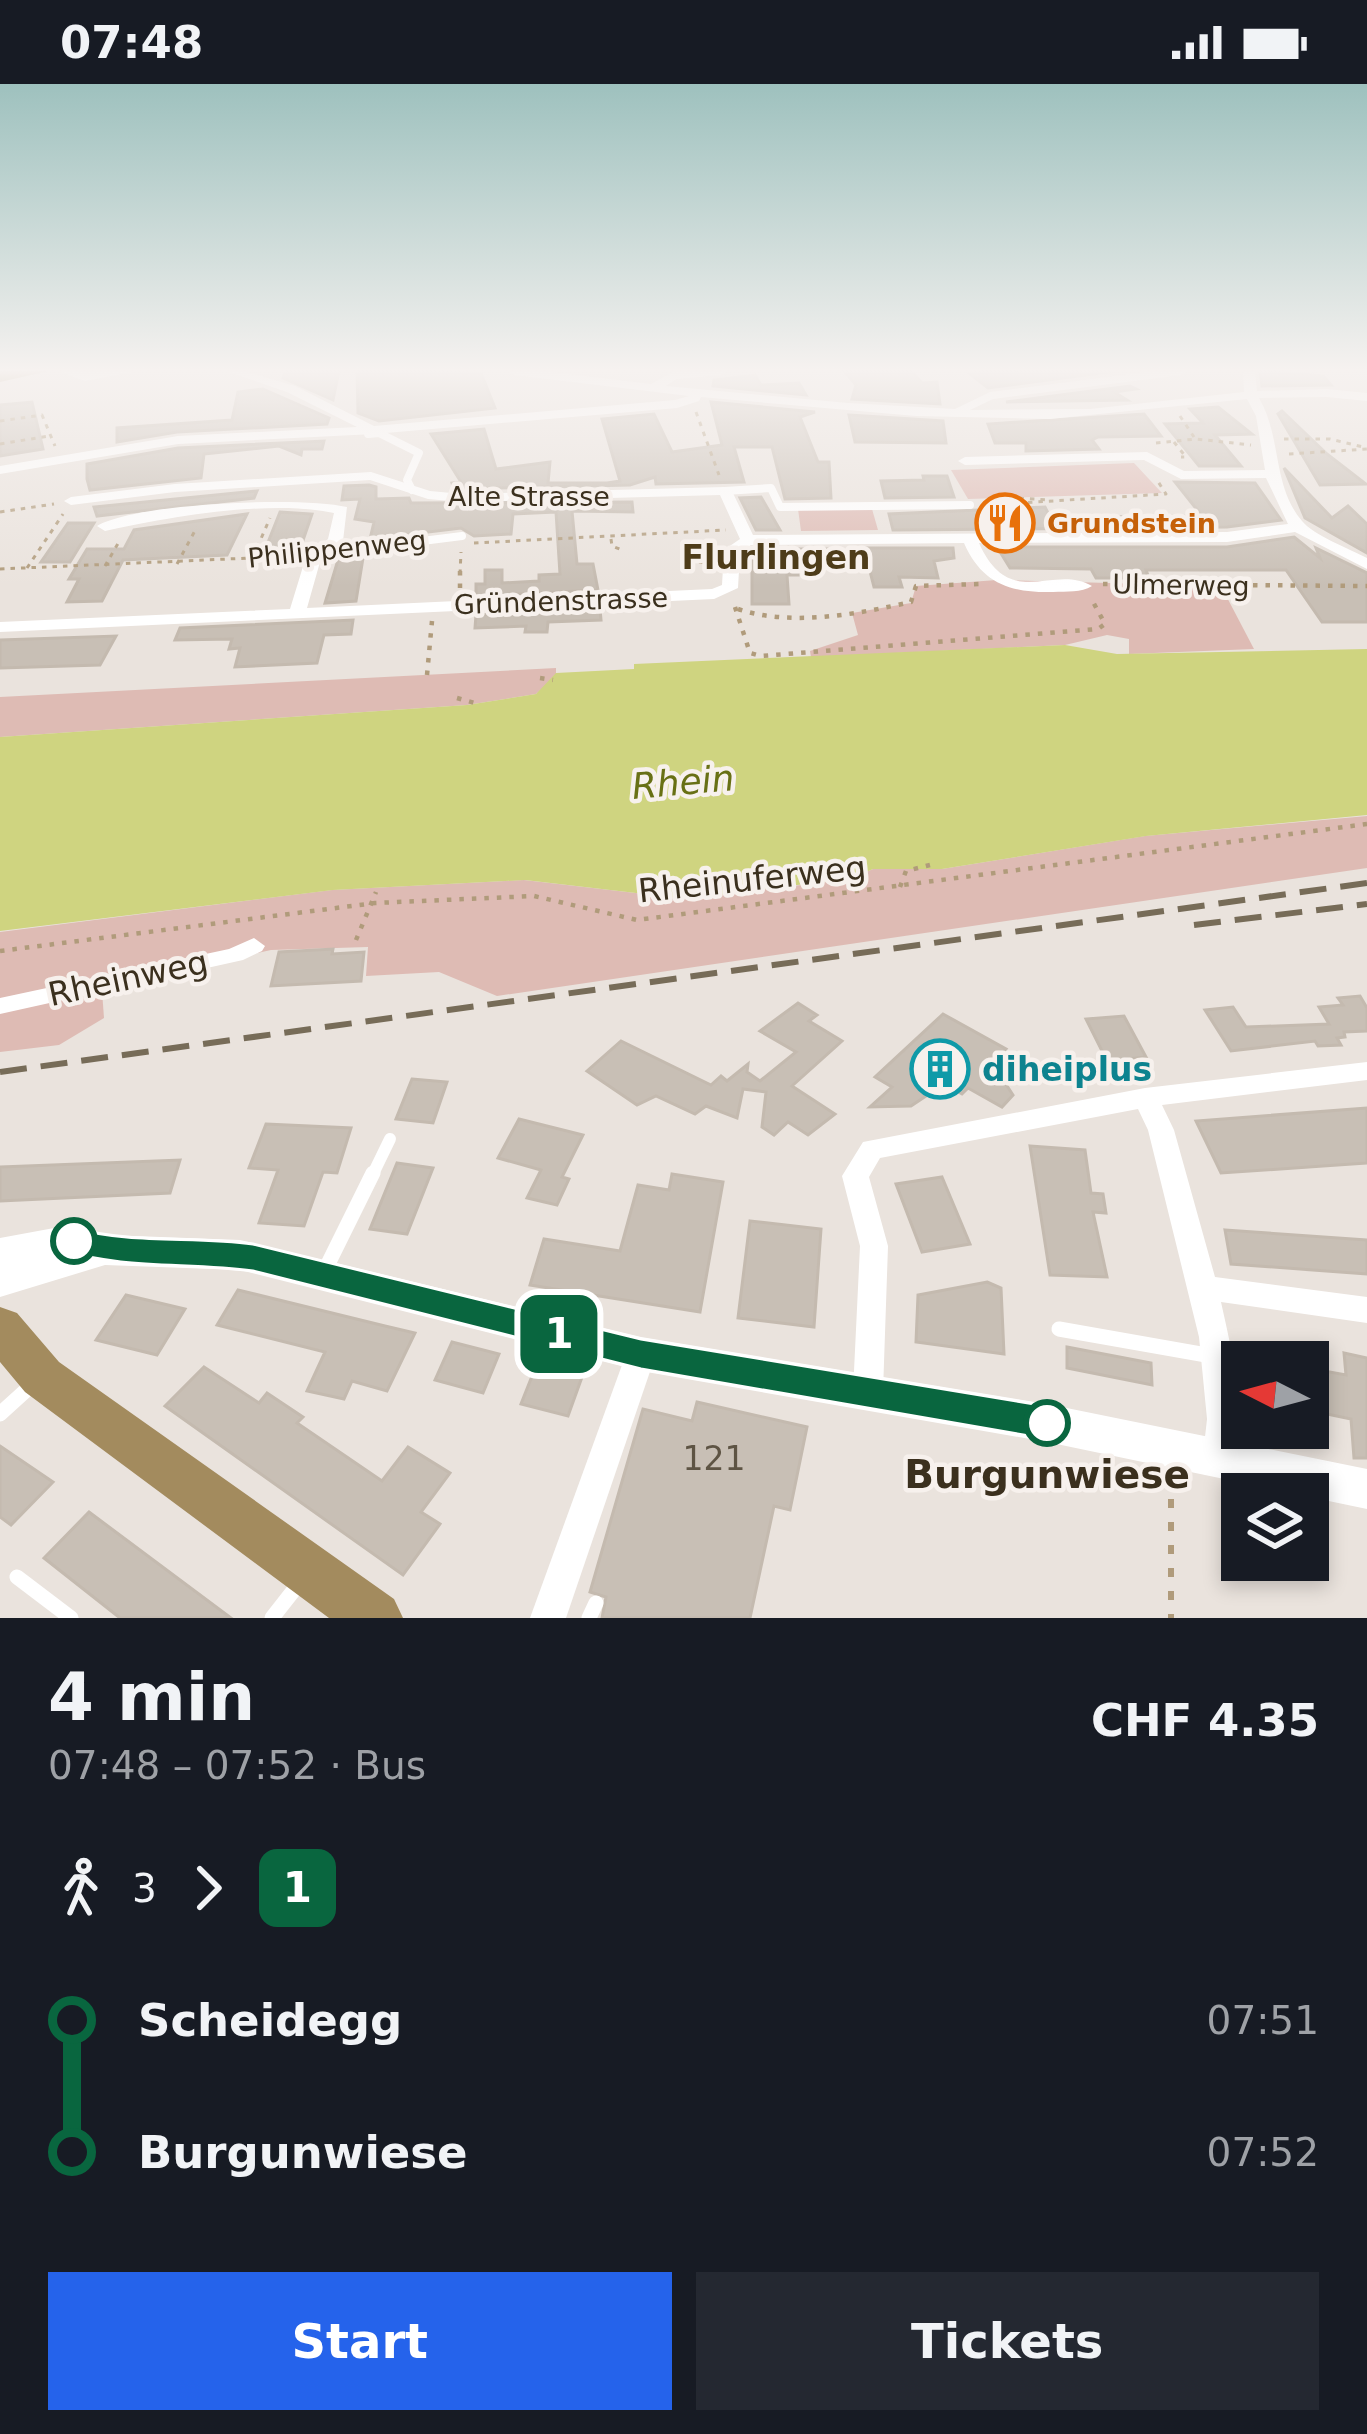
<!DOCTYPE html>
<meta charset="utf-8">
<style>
:root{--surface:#171b24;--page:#242831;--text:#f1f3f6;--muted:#9ea1a6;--accent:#2563eb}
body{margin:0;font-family:"DejaVu Sans",sans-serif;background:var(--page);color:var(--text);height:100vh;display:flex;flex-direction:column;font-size:45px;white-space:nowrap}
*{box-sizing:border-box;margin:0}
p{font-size:39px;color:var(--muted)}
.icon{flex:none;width:66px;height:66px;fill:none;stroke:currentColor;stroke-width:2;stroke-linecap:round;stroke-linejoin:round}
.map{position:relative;height:1534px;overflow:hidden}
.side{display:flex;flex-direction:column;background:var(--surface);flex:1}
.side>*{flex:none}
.badge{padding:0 24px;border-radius:18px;font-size:42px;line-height:78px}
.needle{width:78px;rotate:276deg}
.controls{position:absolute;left:1221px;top:1257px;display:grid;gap:24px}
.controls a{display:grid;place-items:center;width:108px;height:108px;border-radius:0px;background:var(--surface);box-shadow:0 6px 18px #0003;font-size:60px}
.map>.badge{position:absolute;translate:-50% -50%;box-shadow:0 0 0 6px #fff}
.legs{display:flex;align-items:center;gap:18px;height:132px;padding:0 48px;font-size:39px}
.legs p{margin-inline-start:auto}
.overview{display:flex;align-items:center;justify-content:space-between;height:204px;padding:0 48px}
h1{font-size:66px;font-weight:800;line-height:90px}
.action{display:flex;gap:24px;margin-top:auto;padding:24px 48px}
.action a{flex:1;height:138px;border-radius:0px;background:var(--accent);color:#fff;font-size:48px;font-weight:800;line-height:138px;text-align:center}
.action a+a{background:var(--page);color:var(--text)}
ul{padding:0 48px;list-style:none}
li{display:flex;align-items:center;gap:42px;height:132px;font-size:45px}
li i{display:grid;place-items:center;width:18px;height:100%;margin:0 15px;background:currentColor}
li i::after{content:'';width:30px;height:30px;margin:-15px;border:9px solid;border-radius:50%;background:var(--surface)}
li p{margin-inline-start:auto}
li:first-child i{background:linear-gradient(#0000 50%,currentColor 0)}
li:last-child i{background:linear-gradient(currentColor 50%,#0000 0)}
.status{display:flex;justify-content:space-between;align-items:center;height:84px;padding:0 60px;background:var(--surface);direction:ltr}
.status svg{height:33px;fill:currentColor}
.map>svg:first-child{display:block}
</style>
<div class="status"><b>07:48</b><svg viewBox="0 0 49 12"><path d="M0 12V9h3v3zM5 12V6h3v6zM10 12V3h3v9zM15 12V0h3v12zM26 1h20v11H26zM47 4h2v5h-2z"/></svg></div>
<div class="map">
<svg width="1367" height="1534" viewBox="0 0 1367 1534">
<rect width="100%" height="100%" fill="#eae3dd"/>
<g fill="#debbb4">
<polygon points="1134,379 1162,409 968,415 951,386"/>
<polygon points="798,425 872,425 878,446 801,447"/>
<polygon points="997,496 1221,502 1254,565 1129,570 1129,555 1107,551 1065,561 811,573 810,567 858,551 852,529 911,519 916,502"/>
<polygon points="556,584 556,593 536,610 467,621 0,653 0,613"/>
<polygon points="1367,732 1367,784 497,912 439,888 366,892 368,863 271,866 0,926 0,848 332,806 524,796 687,815 851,795 873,785 942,785 1145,752"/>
<polygon points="102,907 104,934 59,961 0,968 0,928"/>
</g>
<polygon fill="#cfd480" points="1065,561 1117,570 1367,565 1367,731 1146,752 942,785 873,785 852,794 687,815 525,796 333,806 0,847 0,653 467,621 536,610 556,589 634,585 634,580"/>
<g fill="#c8bfb5" stroke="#c4baaf" stroke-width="3">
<polygon points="339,287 333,316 283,294 285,288"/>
<polygon points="357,287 481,289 495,324 379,337 358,329"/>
<polygon points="844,287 911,287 922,299 937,298 940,320 852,315 856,301"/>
<polygon points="999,287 1107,287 1109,288 988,304 969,289"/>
<polygon points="1260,287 1323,292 1331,301 1262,302"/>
<polygon points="755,291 761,301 799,299 806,311 713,302 714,296"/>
<polygon points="1130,302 1136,305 1114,308 1127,316 1006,318"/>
<polygon points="263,305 329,334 327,340 177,348 117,358 117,344 232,336 238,308"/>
<polygon points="32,318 43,365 0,372 0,321"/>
<polygon points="711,318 815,328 800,333 818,378 829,378 831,414 785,415 772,363 734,363 744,398 656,400 655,393 630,401 454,405 452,399 461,398 431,350 484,345 496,385 550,378 548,399 607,399 620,397 602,335 654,330 672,368 722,361"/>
<polygon points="1218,323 1252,350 1215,351 1241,382 1199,382 1165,340 1203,339 1190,325"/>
<polygon points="1282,327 1327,370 1366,400 1320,401 1278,330"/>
<polygon points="1144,330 1161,352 1098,353 1092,356 1099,365 1026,367 1026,359 995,359 988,340"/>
<polygon points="849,331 943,337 946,359 855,358"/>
<polygon points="324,357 322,365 302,365 301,371 279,362 204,370 201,394 90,406 87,395 87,380 178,364"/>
<polygon points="1284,384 1332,434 1348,422 1367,440 1367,469 1305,434"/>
<polygon points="923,392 947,392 954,413 885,414 881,397 924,396"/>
<polygon points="1175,398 1255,399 1281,436 1227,443 893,446 889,430 1045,423 1050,433 1202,432"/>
<polygon points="369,401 376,403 376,415 409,414 411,419 632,418 633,428 572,427 577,480 593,480 598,506 476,512 476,500 485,500 485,486 502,486 502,499 539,497 539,491 560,490 556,428 513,430 511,450 474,452 461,444 370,455 374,438 355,435 360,415 342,416 344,402"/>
<polygon points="257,407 254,414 97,432 94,423"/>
<polygon points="761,413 780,446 756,446 740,414"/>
<polygon points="280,428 312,430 300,465 265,466"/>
<polygon points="247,430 227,471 123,476 102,517 67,518 79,495 69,495 87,465 124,465 134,446"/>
<polygon points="68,439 94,439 70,478 41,478"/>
<polygon points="1294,453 1320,474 1316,464 1367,489 1367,538 1322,538 1286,486 1146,486 1149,494 1096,494 1091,485 1010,484 997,463 1227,463"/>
<polygon points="864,464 953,464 954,474 934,477 938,494 899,493 902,503 874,503"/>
<polygon points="752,465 832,465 833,480 797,479 798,491 787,491 789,520 752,520"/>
<polygon points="363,474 356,517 325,519 338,476"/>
<polygon points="600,525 601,536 548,538 547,548 525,548 526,542 475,544 476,531"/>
<polygon points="353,536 351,550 324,551 317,579 235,583 240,564 229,565 232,555 175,556 180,544"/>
<polygon points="116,552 100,581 0,584 0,556"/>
<polygon points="333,865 332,870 364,868 361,897 271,902 279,868"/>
<polygon points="1360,912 1367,924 1367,947 1344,948 1345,953 1337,954 1341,961 1318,962 1315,957 1231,967 1205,926 1233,923 1246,943 1329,940 1319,923 1343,921 1338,914"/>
<polygon points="798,919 817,931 809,937 842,957 792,1002 835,1030 808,1051 788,1038 774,1051 762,1043 766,1008 743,1005 737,1034 706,1022 695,1030 656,1012 637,1021 587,987 621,957 711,1001 721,992 727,997 748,980 747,988 760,997 796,968 760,947"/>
<polygon points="943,930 1006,965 1000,972 1006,975 996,985 1013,1011 1002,1023 968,1004 962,1010 944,1000 911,1022 870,1023 892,1003 875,993"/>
<polygon points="1124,932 1146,973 1107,977 1086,935"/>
<polygon points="412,995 447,998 433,1039 396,1035"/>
<polygon points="1367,1024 1367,1079 1323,1082 1221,1089 1196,1037"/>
<polygon points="519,1035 583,1051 562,1093 569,1095 557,1121 527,1114 541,1086 498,1074"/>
<polygon points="266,1040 351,1044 337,1089 323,1088 304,1142 259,1139 278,1086 249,1084"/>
<polygon points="1030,1062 1085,1066 1091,1109 1103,1110 1106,1129 1093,1128 1107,1193 1050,1191"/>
<polygon points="180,1076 170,1109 0,1117 0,1083"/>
<polygon points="397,1079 433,1084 407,1150 370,1145"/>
<polygon points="672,1090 723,1098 700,1228 530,1201 544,1155 620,1167 638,1101 669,1106"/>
<polygon points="942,1093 970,1160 922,1168 896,1100"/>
<polygon points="750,1137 821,1145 814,1243 738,1234"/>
<polygon points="1225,1146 1367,1156 1367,1190 1231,1180"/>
<polygon points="987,1198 1001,1204 1004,1270 916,1258 918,1211"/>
<polygon points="238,1206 385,1242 415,1249 387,1307 352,1297 344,1315 307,1307 325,1268 217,1241"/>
<polygon points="126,1211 185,1225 157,1271 96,1256"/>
<polygon points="452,1258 499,1270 483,1309 435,1296"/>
<polygon points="1067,1263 1151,1279 1152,1301 1067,1284"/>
<polygon points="1344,1269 1367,1274 1367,1374 1354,1374 1351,1335 1308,1326 1308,1284 1346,1291"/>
<polygon points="536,1282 582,1293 568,1332 521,1320"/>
<polygon points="204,1283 259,1319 267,1309 303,1333 297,1339 382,1397 408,1363 450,1389 421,1428 440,1440 403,1491 165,1322"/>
<polygon points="697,1318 807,1343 790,1426 774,1422 750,1534 602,1534 606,1513 590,1508 643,1325 692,1337"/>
<polygon points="0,1362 53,1398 11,1441 0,1433"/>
<polygon points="89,1428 231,1534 120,1534 44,1474"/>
</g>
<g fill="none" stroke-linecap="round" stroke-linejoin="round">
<g stroke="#b09b7b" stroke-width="3" stroke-dasharray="4.5 6" stroke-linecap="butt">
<polyline points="696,328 719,391"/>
<polyline points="1180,332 1194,353"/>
<polyline points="0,337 42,331 55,362"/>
<polyline points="1284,355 1330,355 1367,364"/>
<polyline points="1174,358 1186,373 1181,373"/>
<polyline points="1156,359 1196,355 1251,361"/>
<polyline points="0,360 49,352"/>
<polyline points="1289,370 1367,365"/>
<polyline points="986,421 1166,410 1157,396"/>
<polyline points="1021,421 1017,414 1051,416"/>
<polyline points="0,428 54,420"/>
<polyline points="611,455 612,462 622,466"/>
<polyline points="474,459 726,446"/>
<polyline points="253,473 270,434"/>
<polyline points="699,478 714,480"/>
<polyline points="177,480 197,443"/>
<polyline points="105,482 120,456"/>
<polyline points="27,484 63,430"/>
<polyline points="0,485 296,472"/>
<polyline points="460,490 461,468"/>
</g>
<g stroke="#b09b7b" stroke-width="4.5" stroke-dasharray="4.5 8" stroke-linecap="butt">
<polyline points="1103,500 1367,502"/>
<polyline points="460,504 460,487"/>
<polyline points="735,523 750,569 761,572 1098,545 1105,540 1092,516"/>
<path d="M 738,525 C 792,543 857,530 911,518 L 916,502 L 980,500"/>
<polyline points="427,591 432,537"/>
<polyline points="540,594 553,596"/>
<polyline points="457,614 478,620"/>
<polyline points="900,803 906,787 930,781"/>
<polyline points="356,856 376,808"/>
<polyline points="0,867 375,819 534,812 637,836 1367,740"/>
</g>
<polyline stroke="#b09b7b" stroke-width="6" stroke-dasharray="9 14" stroke-linecap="butt" points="1171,1392 1171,1534"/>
<g stroke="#fff" stroke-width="8">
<polyline points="368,350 379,349 419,369 407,396 412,406"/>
<polyline points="725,407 771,404 780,423 970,421"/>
<polyline points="319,470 462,452"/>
</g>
<polyline stroke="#fff" stroke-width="12" points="372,1092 390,1055"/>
<g stroke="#fff" stroke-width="15">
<polyline points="324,1188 373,1089"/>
<polyline points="1059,1245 1212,1272"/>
<polyline points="0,1330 33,1300"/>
<polyline points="17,1493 71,1534"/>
<polyline points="272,1534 301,1497"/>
<polyline points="589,1534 596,1519"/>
</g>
<g fill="#fff" fill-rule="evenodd">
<polygon points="58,287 138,287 85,297"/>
<path d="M 226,287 L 244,287 L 295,302 L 374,342 L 675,316 L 689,312 L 514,291 L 508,287 L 543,287 L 651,300 L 673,288 L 727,287 L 721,291 L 676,295 L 666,302 L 848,319 L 955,325 L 990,308 L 1154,287 L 1187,287 L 1181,291 L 993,315 L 970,326 L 1090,325 L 1244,308 L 1243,287 L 1255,287 L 1257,307 L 1327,305 L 1367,309 L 1367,317 L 1327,313 L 1259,314 C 1282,353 1272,402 1302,437 C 1313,451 1350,465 1367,474 L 1367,485 L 1295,448 L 1227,458 L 979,459 C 1010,528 1053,479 1092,502 C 1081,509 1067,507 1053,508 C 1011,509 982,500 964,459 L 751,461 L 740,468 L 738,504 L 714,515 L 0,548 L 0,538 L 290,525 L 305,476 L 328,455 L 334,429 C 270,415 169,433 105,447 L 97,442 C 136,419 300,412 347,423 L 343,457 L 320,478 L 307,524 L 712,505 L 722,501 L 724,466 L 740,455 L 720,411 L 462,418 L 428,415 L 370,396 L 175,408 L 71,421 L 64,417 L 71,413 L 175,400 L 371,388 L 430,407 L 462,410 L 725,403 L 732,407 L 753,451 L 1227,448 L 1288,440 L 1266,394 L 1181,395 L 1144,376 L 965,381 L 958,377 L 965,373 L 1147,368 L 1184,387 L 1265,386 L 1256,332 L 1247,315 L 1050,335 L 916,332 L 701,313 L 699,317 L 677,324 L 374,350 L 178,360 L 0,390 L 0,382 L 178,352 L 357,343 L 287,308 Z"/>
<polygon points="254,854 265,862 262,867 243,876 0,930 0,914 229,865"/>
<path d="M 1367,978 L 1367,996 L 1162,1021 L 1174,1046 L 1215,1193 L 1367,1213 L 1367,1239 L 1221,1218 C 1231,1264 1250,1337 1230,1382 L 1219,1386 L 1208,1382 L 1203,1371 L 1207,1335 L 1199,1253 L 1148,1046 L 1138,1025 L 880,1074 L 869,1093 L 888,1162 L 883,1308 L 879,1318 L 868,1322 L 857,1318 L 853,1308 L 860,1162 L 842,1092 L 863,1058 L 1145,1004 Z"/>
<polygon points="641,1257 652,1261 656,1270 566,1534 530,1534 626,1270 630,1261"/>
</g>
<polygon fill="#fff" fill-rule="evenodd" points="65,1142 107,1151 240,1156 641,1253 1047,1320 1367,1385 1367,1425 1047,1358 641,1287 240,1186 105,1181 0,1213 0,1154"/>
<g fill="#a38b5e" fill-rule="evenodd">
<polygon points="0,287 49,287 0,298"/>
<polygon points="0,1223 17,1229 59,1278 394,1515 403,1534 329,1534 25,1308 0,1278"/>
</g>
<g stroke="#776c58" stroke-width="6" stroke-dasharray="27 14" stroke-linecap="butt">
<polyline points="1194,841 1367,820"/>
<polyline points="0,988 1367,799"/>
</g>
</g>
<linearGradient id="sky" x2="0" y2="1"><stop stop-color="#9ec1be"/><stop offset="0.57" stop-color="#f6f2f0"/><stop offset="1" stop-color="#f6f2f0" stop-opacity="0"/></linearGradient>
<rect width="1367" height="502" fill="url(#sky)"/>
<path fill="#09663f" stroke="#fff" stroke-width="3" d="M 74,1144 C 131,1160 194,1152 253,1160 L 641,1255 L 1047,1322 L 1059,1327 L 1065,1339 L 1059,1350 L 1047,1355 L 641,1285 L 253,1187 C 190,1178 123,1186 63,1166 L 59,1157 Z"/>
<defs>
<symbol id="restaurant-ring" viewBox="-11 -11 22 22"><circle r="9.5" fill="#f7f1ed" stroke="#e8710a" stroke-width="1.5"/><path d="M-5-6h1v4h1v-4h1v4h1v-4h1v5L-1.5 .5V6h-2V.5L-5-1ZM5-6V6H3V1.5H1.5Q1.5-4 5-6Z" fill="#e8710a"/></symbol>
<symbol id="building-ring" viewBox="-11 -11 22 22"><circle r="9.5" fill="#f7f1ed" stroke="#0f9aa8" stroke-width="1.5"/><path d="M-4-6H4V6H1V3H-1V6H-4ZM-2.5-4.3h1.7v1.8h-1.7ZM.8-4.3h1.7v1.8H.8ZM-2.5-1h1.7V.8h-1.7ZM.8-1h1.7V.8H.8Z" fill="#0f9aa8"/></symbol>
</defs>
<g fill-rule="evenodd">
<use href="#restaurant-ring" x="972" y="406" width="66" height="66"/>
<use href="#building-ring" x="907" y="952" width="66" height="66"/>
</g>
<g fill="#fff" stroke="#09663f" stroke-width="6">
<circle cx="74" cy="1157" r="21"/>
<circle cx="1047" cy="1339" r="21"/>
</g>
<g text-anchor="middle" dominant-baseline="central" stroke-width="9" stroke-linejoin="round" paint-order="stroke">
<g font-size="27" fill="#3b301e" stroke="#f7f1ed">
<text x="529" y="412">Alte Strasse</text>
<text transform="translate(337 465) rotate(-6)">Philippenweg</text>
<text transform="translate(1181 501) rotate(1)">Ulmerweg</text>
<text transform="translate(561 517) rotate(-2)">Gründenstrasse</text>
</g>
<g font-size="27" font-weight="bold" fill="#c56008" stroke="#f7f1ed" text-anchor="start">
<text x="1047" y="439">Grundstein</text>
</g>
<g font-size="33" font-weight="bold" fill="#4e3c19" stroke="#f7f1ed">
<text x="776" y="473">Flurlingen</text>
</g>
<g font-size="33" fill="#3b301e" stroke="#f7f1ed">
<text transform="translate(752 795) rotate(-6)">Rheinuferweg</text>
<text transform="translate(128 894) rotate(-12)">Rheinweg</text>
</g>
<g font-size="33" font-weight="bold" fill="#0d838f" stroke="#f7f1ed" text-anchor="start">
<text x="982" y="985">diheiplus</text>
</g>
<g font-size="33" fill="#5e5444">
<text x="714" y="1374">121</text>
</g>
<g font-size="36" font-style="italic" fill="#687015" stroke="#f7f1ed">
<text transform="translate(683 698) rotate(-5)">Rhein</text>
</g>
<g font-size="39" font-weight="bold" fill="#3b301e" stroke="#f7f1ed">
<text x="1047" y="1390">Burgunwiese</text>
</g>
</g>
</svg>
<div class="controls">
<a><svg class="needle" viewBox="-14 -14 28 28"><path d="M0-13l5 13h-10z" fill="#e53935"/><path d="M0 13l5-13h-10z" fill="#9ea1a6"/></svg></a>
<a><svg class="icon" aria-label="layers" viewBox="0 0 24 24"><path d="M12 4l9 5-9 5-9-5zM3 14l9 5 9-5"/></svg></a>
</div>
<b class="badge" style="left:559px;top:1250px;background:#09663f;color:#fff">1</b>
</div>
<section class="side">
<div class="overview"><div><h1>4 min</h1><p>07:48 – 07:52 · Bus</p></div><b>CHF 4.35</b></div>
<div class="legs"><svg class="icon" aria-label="walk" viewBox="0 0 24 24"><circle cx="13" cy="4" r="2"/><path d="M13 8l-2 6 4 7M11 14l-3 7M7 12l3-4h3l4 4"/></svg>3<svg class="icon" aria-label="forward" viewBox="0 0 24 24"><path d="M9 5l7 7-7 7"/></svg><b class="badge" style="background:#09663f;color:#fff">1</b></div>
<ul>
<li><i style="color:#09663f"></i><b>Scheidegg</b><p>07:51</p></li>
<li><i style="color:#09663f"></i><b>Burgunwiese</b><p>07:52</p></li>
</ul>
<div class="action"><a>Start</a><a>Tickets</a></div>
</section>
